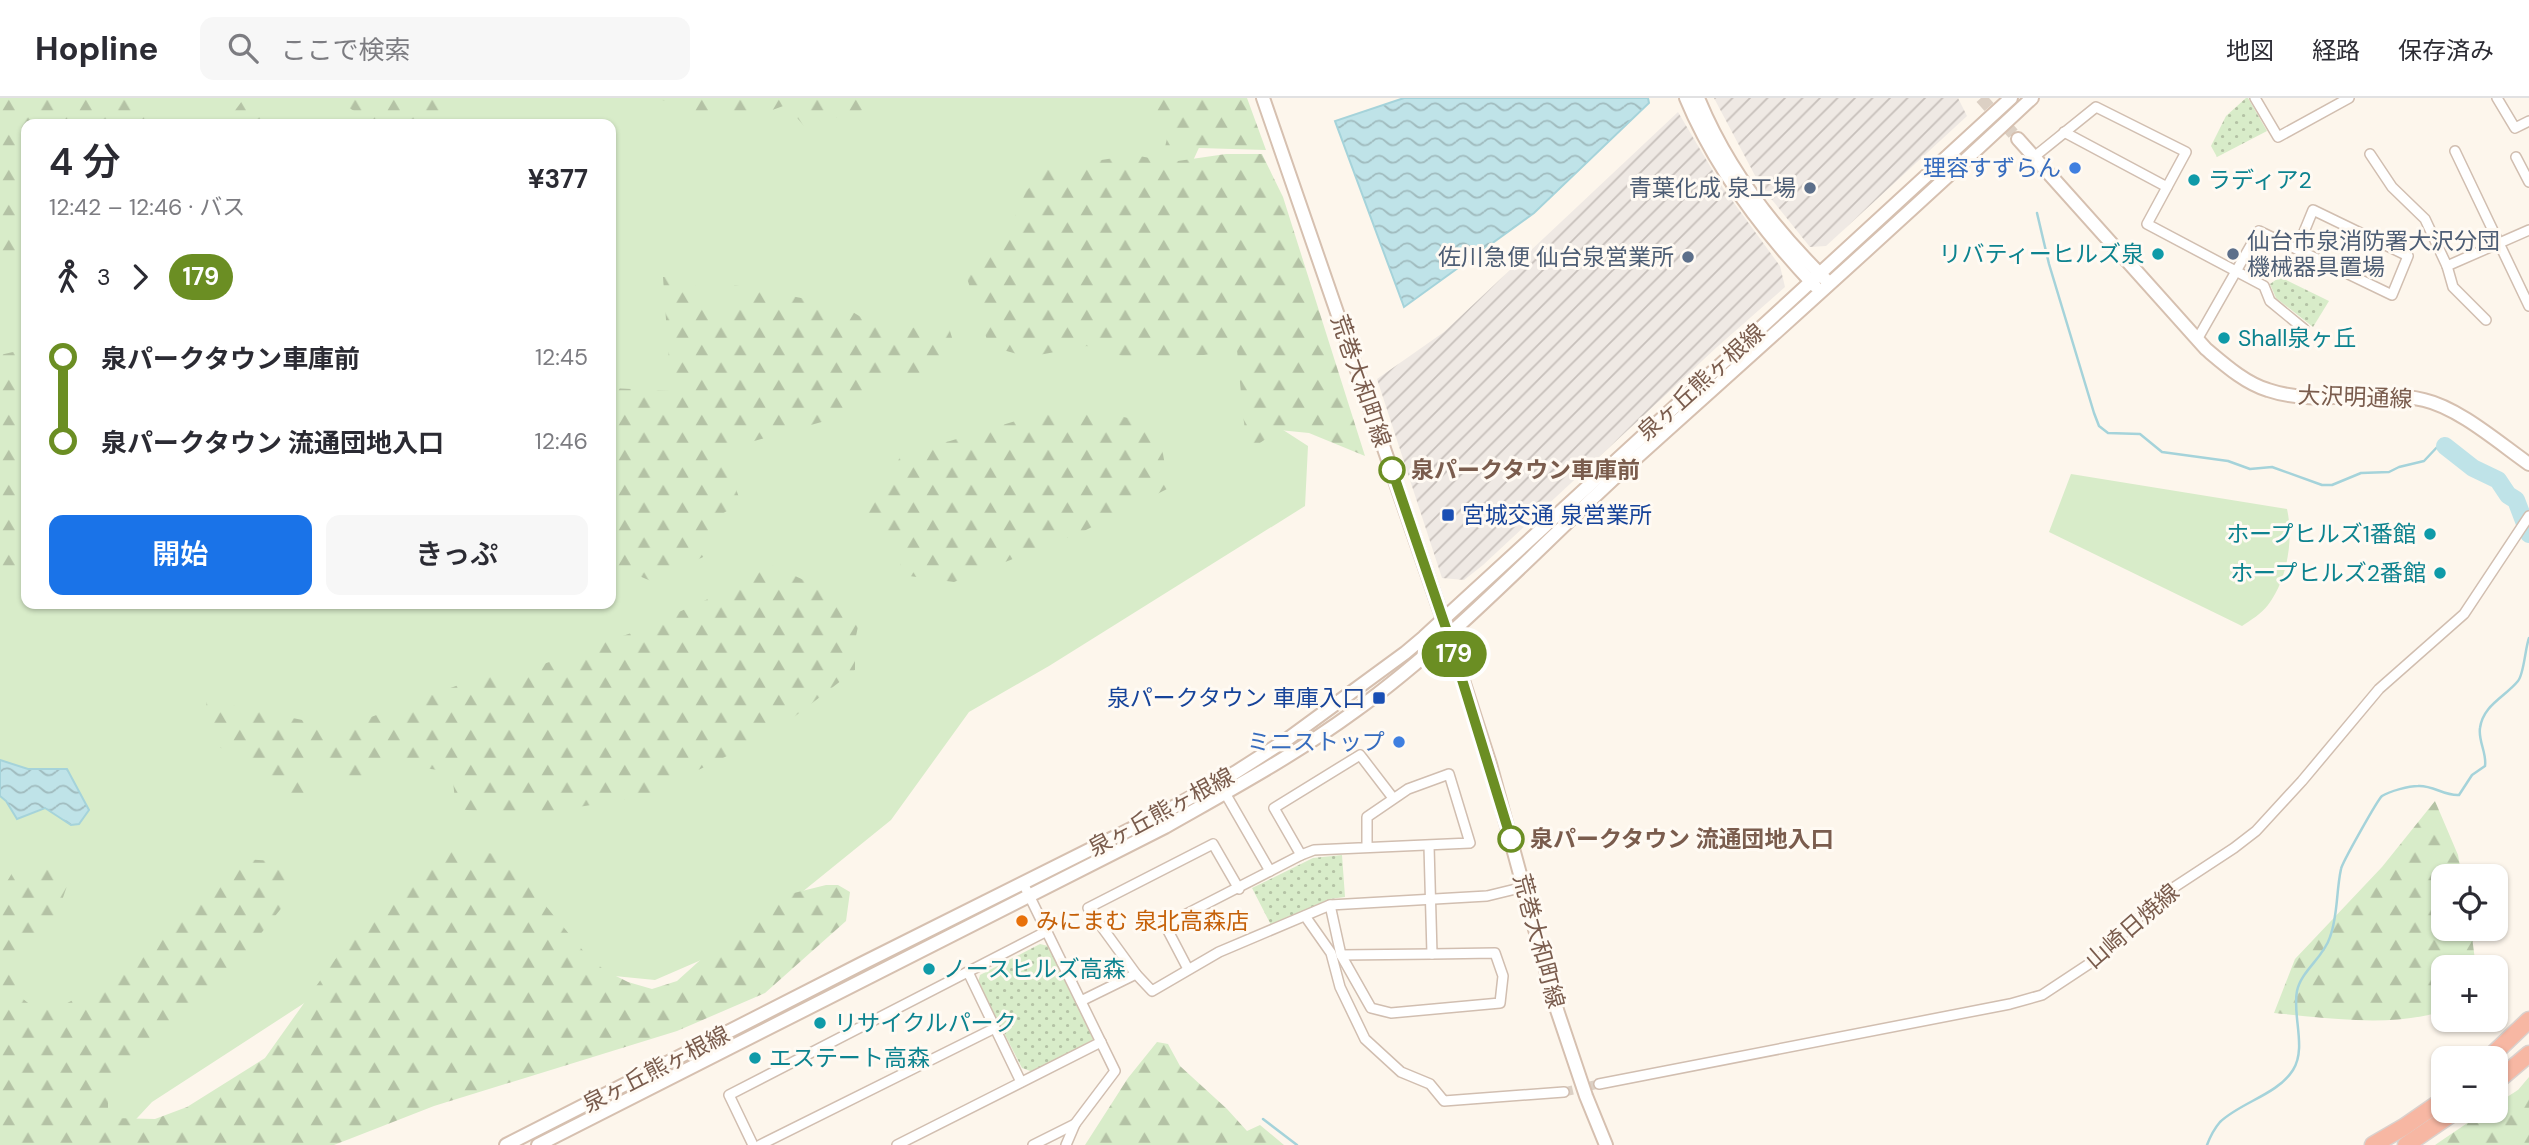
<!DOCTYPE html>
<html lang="ja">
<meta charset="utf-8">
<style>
:root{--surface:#fff;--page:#f7f7f7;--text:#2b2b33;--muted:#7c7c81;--line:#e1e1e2;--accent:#1a73e8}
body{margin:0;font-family:"DM Sans","Noto Sans JP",sans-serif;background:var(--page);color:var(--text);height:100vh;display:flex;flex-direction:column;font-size:26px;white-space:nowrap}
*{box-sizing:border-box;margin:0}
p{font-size:23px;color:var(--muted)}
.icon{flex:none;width:38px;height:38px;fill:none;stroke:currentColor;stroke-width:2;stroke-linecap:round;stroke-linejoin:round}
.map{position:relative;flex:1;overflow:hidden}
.sheet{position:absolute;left:21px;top:21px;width:595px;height:490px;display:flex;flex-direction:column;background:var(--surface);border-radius:14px;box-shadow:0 2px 5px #0004}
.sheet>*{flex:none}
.badge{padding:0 14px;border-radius:23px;font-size:24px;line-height:46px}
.controls{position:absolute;left:2431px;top:766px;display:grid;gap:14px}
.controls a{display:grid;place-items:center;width:77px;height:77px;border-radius:14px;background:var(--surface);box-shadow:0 2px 5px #0004;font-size:35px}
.map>.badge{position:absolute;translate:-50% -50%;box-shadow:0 0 0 4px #fff}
.legs{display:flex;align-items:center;gap:10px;height:77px;padding:0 28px;font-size:23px}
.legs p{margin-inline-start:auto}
.head{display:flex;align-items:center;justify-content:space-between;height:119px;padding:0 28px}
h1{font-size:38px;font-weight:600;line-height:52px}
.button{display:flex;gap:14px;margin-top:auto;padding:14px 28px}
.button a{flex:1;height:80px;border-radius:14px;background:var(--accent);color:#fff;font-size:28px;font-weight:600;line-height:80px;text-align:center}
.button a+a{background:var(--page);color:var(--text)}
ul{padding:0 28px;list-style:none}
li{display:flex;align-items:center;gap:24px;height:84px;font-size:26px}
li i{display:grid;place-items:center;width:10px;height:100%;margin:0 9px;background:currentColor}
li i::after{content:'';width:18px;height:18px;margin:-9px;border:5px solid;border-radius:50%;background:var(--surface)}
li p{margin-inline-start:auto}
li:first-child i{background:linear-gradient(#0000 50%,currentColor 0)}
li:last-child i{background:linear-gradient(currentColor 50%,#0000 0)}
header{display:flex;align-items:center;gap:42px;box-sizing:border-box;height:98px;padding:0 35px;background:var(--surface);border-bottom:2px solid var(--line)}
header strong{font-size:33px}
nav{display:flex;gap:38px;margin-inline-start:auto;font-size:24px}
.search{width:490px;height:63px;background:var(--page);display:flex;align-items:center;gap:18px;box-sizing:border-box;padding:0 24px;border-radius:14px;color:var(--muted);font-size:26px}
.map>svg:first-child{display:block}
</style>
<header>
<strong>Hopline</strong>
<div class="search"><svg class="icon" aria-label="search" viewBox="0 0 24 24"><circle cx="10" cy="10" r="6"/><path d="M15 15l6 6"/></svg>ここで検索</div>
<nav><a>地図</a><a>経路</a><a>保存済み</a></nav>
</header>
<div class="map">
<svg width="2529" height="1047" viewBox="0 0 2529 1047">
<defs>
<pattern id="industrial-furrows" width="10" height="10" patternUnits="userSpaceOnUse" patternTransform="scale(1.75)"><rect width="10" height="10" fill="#efe9e4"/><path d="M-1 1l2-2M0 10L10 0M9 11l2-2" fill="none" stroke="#c7c0bb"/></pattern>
<pattern id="forest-firs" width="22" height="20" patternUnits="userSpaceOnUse" patternTransform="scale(1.75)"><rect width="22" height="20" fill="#d8ecc9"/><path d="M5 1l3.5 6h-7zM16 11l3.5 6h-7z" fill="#b4c2a5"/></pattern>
<pattern id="park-dots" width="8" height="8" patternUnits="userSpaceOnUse" patternTransform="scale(1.75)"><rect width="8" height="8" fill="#d8ecc9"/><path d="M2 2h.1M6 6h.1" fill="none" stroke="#b4c2a5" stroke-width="1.8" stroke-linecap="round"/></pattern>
<pattern id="water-waves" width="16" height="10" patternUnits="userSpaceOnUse" patternTransform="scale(1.75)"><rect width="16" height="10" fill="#bfe3e8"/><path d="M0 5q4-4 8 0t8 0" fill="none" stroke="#a0bbbe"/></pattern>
</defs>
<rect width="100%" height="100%" fill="#fdf6ec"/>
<g fill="url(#industrial-furrows)">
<polygon points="1714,0 1958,0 1967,18 1826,148 1810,149 1760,87"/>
<polygon points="1678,14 1723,90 1780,168 1785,189 1717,249 1483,467 1464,482 1442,480 1377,281 1444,234"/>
</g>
<g fill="#d8ecc9" fill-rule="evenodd">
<path d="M 0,0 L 1148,0 L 1203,41 L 1185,80 L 1263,319 L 1308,348 L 1305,408 L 1049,568 L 969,614 L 891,722 L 738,846 L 655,882 L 533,870 L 406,839 L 152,1004 L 112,1047 L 0,1047 ZM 26,26 L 611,26 L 611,506 L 26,506 Z"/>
<path d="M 2071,376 L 2287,411 C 2294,442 2287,482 2268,507 C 2261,516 2251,522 2242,528 L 2049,434 Z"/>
</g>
<g fill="url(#forest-firs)">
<polygon points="0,0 143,0 171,26 26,26 26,161 0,166"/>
<polygon points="333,0 447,0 441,26 387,26 364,19"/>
<polygon points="657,0 874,0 871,10 804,28 786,7 756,18 693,14"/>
<polygon points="1130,0 1247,0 1266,52 1165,49 1170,28"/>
<polygon points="242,3 269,26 225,26"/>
<polygon points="1226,56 1262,56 1283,99 1365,358 1309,335 1279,332 1248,353 1243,317 1237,252 1204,257 1129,260 1087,248 1028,259 989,248 964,171 1009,133 1026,93 1049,70 1134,57 1171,64"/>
<polygon points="663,179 690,179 723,231 734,187 843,208 877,229 949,230 954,246 935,272 873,283 850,316 722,352 741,405 713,421 714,454 651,483 632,475 614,486 611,485 611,290 671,293"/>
<polygon points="26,251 26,479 0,479 0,257"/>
<polygon points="1051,312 1094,313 1153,325 1163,356 1169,390 1084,433 954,484 902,477 897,446 865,421 903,354 950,343"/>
<polygon points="767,465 862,509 855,543 855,572 772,636 643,699 526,717 456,711 452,674 388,665 348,691 312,662 286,663 314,696 294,706 276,698 256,673 209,642 206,602 341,630 475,581 521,574 634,534 717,497"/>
<path d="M 2435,703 L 2458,757 L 2462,779 L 2443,779 L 2443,831 L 2471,831 L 2476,870 L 2443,870 L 2443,913 C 2389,930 2329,920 2274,915 L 2295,861 L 2382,769 Z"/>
<polygon points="469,752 495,756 517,768 545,807 585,855 604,872 628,884 652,891 677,883 748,819 778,799 826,787 838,787 850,794 846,823 765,895 677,933 434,1008 334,1047 0,1047 0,795 14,772 24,765 52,765 67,776 67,788 60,808 40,840 20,865 16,877 16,892 23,901 32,908 60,909 119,877 239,761 276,763 283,773 287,789 284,807 224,881 136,956 112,988 108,997 108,1016 112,1020 155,1021 187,1009 265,960 371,811 423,763 439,755"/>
<polygon points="1157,944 1168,946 1180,968 1227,1011 1247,1033 1260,1027 1284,1047 1085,1047 1128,980"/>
<polygon points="2529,979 2529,1047 2435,1047 2485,1013 2496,1013 2496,1006 2518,992"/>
</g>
<g fill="url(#park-dots)">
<polygon points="2246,0 2248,0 2267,33 2217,59 2211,48 2226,18"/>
<polygon points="2280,179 2329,203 2313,229 2276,200 2270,186"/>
<polygon points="1342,757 1345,799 1330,801 1271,827 1252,790 1313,760"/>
<polygon points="1040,846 1048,848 1094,937 1092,945 1033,974 1022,970 978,884 980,877"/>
</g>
<g fill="url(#water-waves)" stroke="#a5d3da" stroke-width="2">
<polygon points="1404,0 1648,0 1649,5 1534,115 1404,209 1335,23"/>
<polygon points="0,662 28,671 67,671 89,712 79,726 71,727 45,710 17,721 6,703 0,698"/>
</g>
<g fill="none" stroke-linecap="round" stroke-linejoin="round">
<g stroke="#a5d3da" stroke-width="2.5">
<polyline points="2037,115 2049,166 2094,315 2099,328 2108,335 2140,336 2162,354 2228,363 2250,371 2272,369 2322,387 2332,387 2361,375 2389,374 2399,369 2424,363 2440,346 2445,348"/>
<polyline points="1263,1021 1297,1047"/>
<path d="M 2207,1047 C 2210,1039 2214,1031 2220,1024 C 2241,1004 2277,997 2293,972 C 2307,950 2292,917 2297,893 C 2301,873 2324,859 2330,839 C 2338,818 2336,794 2341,771 C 2342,765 2378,701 2382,698 C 2390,693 2409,688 2418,688 C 2433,687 2444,698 2459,697 L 2472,677 L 2485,668 C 2487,655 2478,643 2480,630 C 2483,607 2505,599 2518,583 C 2524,576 2525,551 2529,540"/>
</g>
<polyline stroke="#bfe3e8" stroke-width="18" points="2445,348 2473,370 2498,382 2508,397 2516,402 2529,436"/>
<polyline stroke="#dcd0c4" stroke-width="9" stroke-dasharray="9 4.5" stroke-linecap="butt" points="1564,994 1599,986"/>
<polyline stroke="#dcd0c4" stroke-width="12" stroke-dasharray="12 6" stroke-linecap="butt" points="1981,0 2018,41"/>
<defs>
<g id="street">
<polyline points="2255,0 2278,39 2349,0"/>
<polyline points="2497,0 2515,30 2529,23"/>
<polyline points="2064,34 2167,89"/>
<polyline points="2455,53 2529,208"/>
<polyline points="2370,56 2392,89 2425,121 2447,168 2529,132"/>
<polyline points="2034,59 2096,9 2186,54 2147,126 2264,188 2270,203 2304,231"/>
<polyline points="2516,59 2529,84"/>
<polyline points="2447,168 2453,189 2486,222"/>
<polyline points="2198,240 2259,133 2392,197 2408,158 2313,112 2297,151"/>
<polyline points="1367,749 1367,719 1408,691 1449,676 1470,745 1314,752 1301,757 1274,710 1360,657 1393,700"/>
<polyline points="1270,773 1301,757"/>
<polyline points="1023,785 1115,973 1075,1026 1066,1047"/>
<polyline points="1330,807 1487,798 1524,789"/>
<polyline points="1305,818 1331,855 1340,889 1365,941 1401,974 1430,986 1444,1003 1564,994"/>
<polyline points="1341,857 1432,856"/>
<polyline points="1188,871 1165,827 1270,773 1225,695"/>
<polyline points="968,874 1021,984"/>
<polyline points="1136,876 1088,810 1213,746 1239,791"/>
<polyline points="1081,903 1136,876 1152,893 1219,854 1330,807 1341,857 1371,910 1391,915 1500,905 1503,878 1495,855 1432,856 1429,748"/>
<polyline points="1599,986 2010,906 2042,897 2101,858 2147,811 2173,790 2234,750 2256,733 2302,683 2379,591 2464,516 2529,418"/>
<polyline points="753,1047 729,997 1047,833"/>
<polyline points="760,1047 995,930"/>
<polyline points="897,1047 1101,944"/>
<polyline points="1033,1047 1075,1026"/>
</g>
<g id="secondary">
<polyline points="1263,0 1448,536 1490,666 1557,912 1586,998 1606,1047"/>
<path d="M 1686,0 C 1715,70 1764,134 1815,188"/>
<path d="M 1698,0 C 1726,69 1773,130 1826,182"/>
<path d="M 2018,41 L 2206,251 C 2225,267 2245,285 2268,292 C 2318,309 2373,290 2424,302 C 2459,310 2499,345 2529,366"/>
<polyline points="506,1047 863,865 1161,716 1236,674 1289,640 1405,555 1424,539 2011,0"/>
<path d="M 538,1047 L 1165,729 C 1230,692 1295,657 1355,613 C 1457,539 1542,445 1635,361 C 1768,242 1902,122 2032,0"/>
</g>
<g id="highway">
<polyline points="2488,961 2529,922"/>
<polyline points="2496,984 2529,956"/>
<polyline points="2373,1047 2404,1029 2443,1002"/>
<polyline points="2406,1047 2456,1013"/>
</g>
</defs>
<use href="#street" stroke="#d1beb0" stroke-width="12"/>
<use href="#secondary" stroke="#d6c0b0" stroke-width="16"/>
<use href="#highway" stroke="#dad1cd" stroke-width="19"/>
<use href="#street" stroke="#fff" stroke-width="9"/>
<use href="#secondary" stroke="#fff" stroke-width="12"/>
<use href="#highway" stroke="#f7b7a3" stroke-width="16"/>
</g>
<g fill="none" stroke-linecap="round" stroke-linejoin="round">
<defs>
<polyline id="line-1" points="1392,372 1448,536 1511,741"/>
</defs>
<use href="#line-1" stroke="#fff" stroke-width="16"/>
<use href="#line-1" stroke="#6b8e23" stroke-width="10"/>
</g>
<g fill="#3f7fe0" stroke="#fffaf3" stroke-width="2.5">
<circle cx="2075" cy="70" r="7"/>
<circle cx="1399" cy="644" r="7"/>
</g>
<g fill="#0f9aa8" stroke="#fffaf3" stroke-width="2.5">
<circle cx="2194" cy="82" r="7"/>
<circle cx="2158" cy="156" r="7"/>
<circle cx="2224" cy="240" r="7"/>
<circle cx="2430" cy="436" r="7"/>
<circle cx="2440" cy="475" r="7"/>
<circle cx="929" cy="871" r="7"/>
<circle cx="820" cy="925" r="7"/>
<circle cx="755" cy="960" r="7"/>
</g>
<g fill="#5c6f8a" stroke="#fffaf3" stroke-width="2.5">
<circle cx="1810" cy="90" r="7"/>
<circle cx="2233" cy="156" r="7"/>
<circle cx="1688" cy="159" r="7"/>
</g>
<g fill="#fff" stroke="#6b8e23" stroke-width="3.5">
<circle cx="1392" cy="372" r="12"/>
<circle cx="1511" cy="741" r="12"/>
</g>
<g fill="#1a4fb4" stroke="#fffaf3" stroke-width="2.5">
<rect x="1441" y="410" width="14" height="14" rx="3.5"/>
<rect x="1372" y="593" width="14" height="14" rx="3.5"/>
</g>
<circle fill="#e8710a" stroke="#fffaf3" stroke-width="2.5" cx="1022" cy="823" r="7"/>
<g text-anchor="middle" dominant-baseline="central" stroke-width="6" stroke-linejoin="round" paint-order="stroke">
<g font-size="23" fill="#366cbe" stroke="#fffaf3" text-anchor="end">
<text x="2061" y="70">理容すずらん</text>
<text x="1385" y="644">ミニストップ</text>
</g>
<g font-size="23" fill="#0d838f" stroke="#fffaf3" text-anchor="start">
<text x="2208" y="82">ラディア2</text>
<text x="2144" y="156" text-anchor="end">リバティーヒルズ泉</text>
<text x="2238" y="240">Shall泉ヶ丘</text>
<text x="2416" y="436" text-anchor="end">ホープヒルズ1番館</text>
<text x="2426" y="475" text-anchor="end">ホープヒルズ2番館</text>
<text x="943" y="871">ノースヒルズ高森</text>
<text x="834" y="925">リサイクルパーク</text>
<text x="769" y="960">エステート高森</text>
</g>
<g font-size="23" fill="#4e5e75" stroke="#fffaf3" text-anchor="end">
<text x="1796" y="90">青葉化成 泉工場</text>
<text x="2247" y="143" text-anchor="start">仙台市泉消防署大沢分団<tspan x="2247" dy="26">機械器具置場</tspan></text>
<text x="1674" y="159">佐川急便 仙台泉営業所</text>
</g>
<g font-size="23" fill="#7a5c4d" stroke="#fffaf3">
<text transform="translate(1361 283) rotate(71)">荒巻大和町線</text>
<text transform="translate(1701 284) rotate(-42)">泉ヶ丘熊ヶ根線</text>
<text transform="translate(2355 299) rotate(2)">大沢明通線</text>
<text transform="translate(1161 714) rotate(-28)">泉ヶ丘熊ヶ根線</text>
<text transform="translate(2132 828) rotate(-41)">山崎日焼線</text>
<text transform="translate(1539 843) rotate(75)">荒巻大和町線</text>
<text transform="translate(656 971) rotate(-27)">泉ヶ丘熊ヶ根線</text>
</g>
<g font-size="23" font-weight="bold" fill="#7a5c4d" stroke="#fffaf3" text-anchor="start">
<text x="1411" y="372">泉パークタウン車庫前</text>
<text x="1530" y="741">泉パークタウン 流通団地入口</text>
</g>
<g font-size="23" fill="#164399" stroke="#fffaf3" text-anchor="start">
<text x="1462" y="417">宮城交通 泉営業所</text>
<text x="1365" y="600" text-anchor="end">泉パークタウン 車庫入口</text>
</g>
<g font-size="23" fill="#c56008" stroke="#fffaf3" text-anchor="start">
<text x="1036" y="823">みにまむ 泉北高森店</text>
</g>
</g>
</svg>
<div class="controls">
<a><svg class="icon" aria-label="locate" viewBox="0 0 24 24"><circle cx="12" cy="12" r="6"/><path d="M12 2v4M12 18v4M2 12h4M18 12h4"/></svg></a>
<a>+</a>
<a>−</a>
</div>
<b class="badge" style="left:1454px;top:556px;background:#6b8e23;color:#fff">179</b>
<section class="sheet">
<div class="head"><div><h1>4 分</h1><p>12:42 – 12:46 · バス</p></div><b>¥377</b></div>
<div class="legs"><svg class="icon" aria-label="walk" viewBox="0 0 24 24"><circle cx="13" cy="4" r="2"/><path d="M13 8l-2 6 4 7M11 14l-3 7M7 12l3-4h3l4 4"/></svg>3<svg class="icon" aria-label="forward" viewBox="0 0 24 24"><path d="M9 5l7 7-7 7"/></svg><b class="badge" style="background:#6b8e23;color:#fff">179</b></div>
<ul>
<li><i style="color:#6b8e23"></i><b>泉パークタウン車庫前</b><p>12:45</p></li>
<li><i style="color:#6b8e23"></i><b>泉パークタウン 流通団地入口</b><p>12:46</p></li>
</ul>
<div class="button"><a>開始</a><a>きっぷ</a></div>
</section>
</div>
